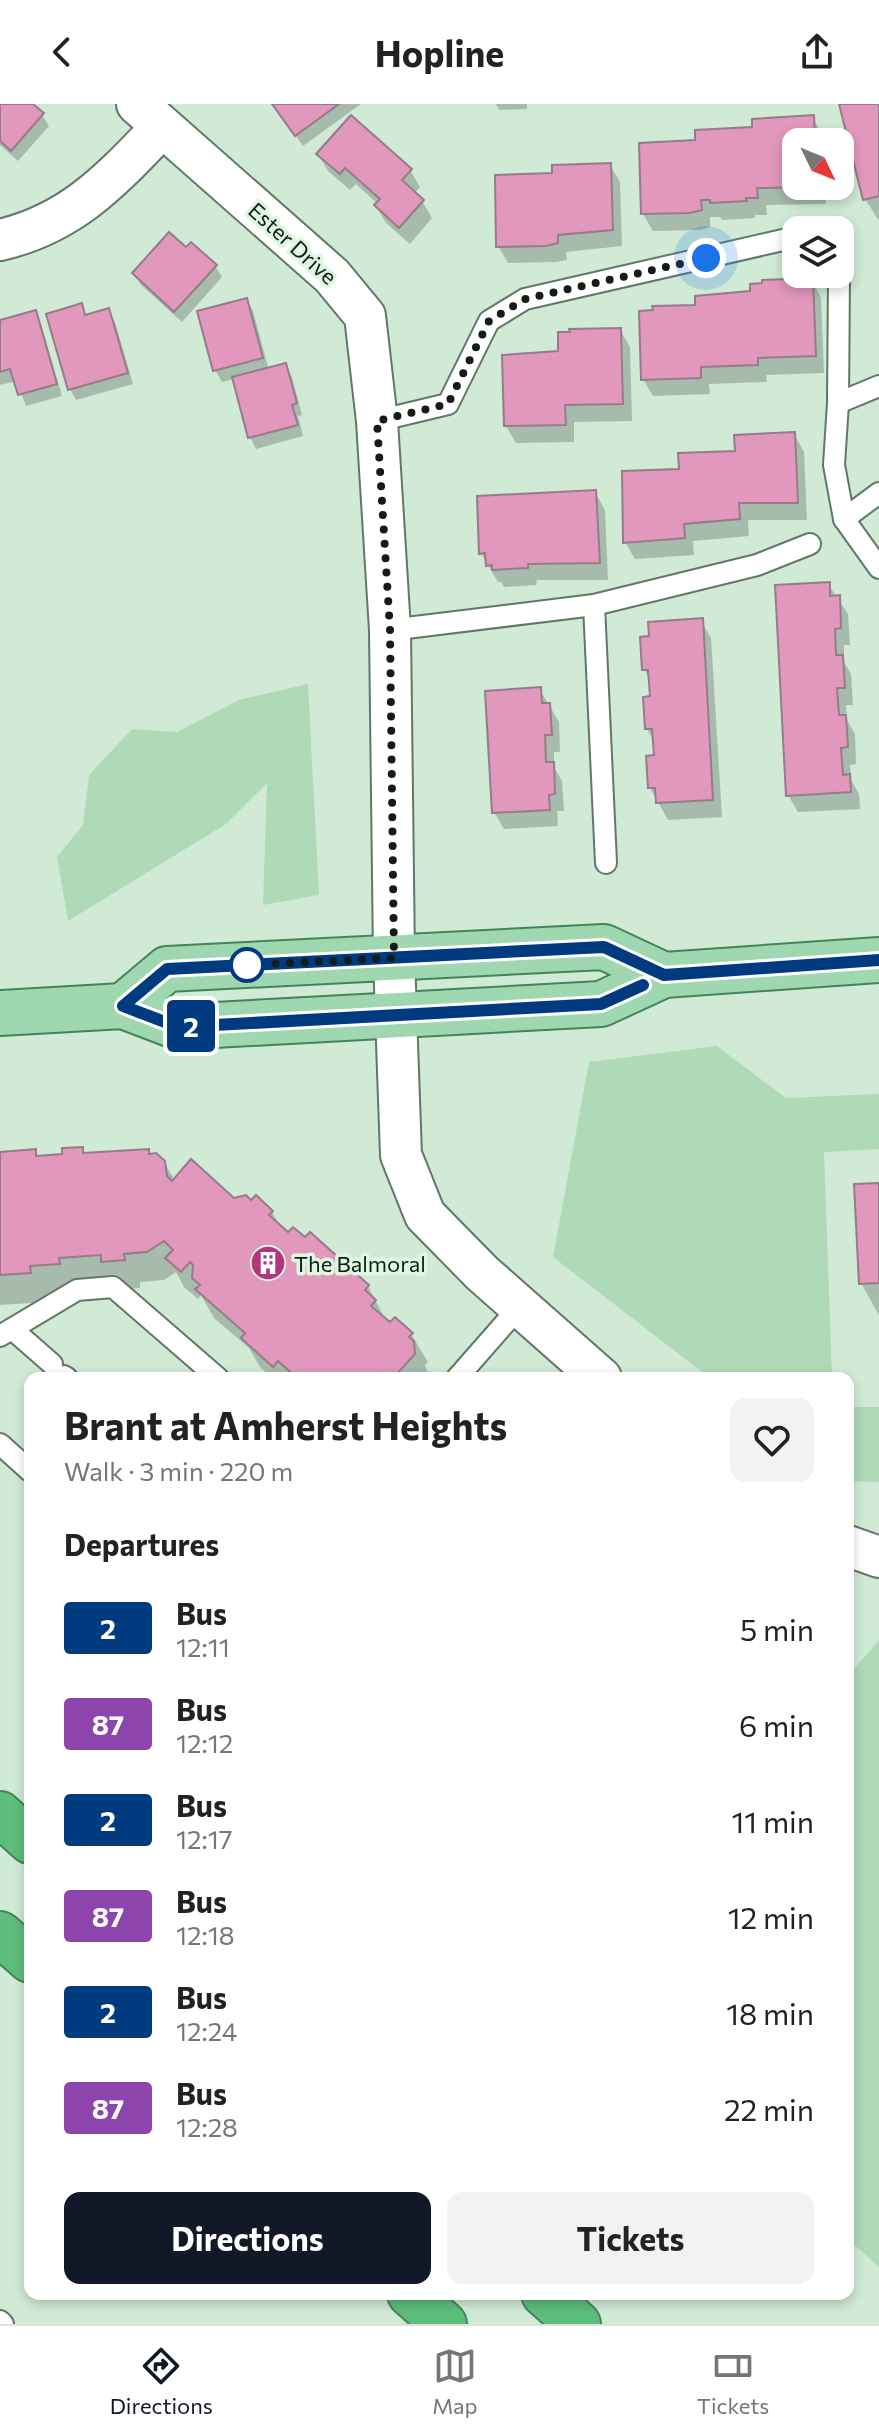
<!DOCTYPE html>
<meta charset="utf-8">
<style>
:root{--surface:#fff;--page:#f2f2f2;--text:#222;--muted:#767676;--line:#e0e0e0;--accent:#111827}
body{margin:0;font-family:Commissioner,sans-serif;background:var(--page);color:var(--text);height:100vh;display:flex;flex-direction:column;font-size:30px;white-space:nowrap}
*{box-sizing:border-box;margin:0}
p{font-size:26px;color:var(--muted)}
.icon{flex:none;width:44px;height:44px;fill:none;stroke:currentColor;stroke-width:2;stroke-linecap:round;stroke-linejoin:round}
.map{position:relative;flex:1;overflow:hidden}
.side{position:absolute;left:24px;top:1268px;width:830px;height:928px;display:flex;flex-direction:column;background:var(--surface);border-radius:16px;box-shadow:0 4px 12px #0003}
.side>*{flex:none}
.badge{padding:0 16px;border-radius:6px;font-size:28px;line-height:52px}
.needle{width:52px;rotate:133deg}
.controls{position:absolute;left:782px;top:24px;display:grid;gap:16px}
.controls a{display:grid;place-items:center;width:72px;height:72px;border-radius:16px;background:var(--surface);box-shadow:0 4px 12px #0003;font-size:40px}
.you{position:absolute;width:40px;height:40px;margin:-20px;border:6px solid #fff;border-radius:50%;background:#1a73e8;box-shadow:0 0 0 12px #1a73e833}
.map>.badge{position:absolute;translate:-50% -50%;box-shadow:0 0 0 4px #fff}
h2{padding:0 40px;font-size:30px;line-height:72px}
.round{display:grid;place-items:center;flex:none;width:84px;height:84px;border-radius:16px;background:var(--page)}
.headline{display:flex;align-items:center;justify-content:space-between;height:136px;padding:0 40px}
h1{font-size:38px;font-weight:700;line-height:60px}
.primary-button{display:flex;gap:16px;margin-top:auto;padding:16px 40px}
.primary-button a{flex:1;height:92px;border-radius:16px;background:var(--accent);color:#fff;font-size:32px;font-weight:700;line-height:92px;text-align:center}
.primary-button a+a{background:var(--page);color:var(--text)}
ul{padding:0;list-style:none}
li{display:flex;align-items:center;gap:24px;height:96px;padding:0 40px}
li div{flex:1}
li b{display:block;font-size:30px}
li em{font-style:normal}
li .badge{min-width:88px;font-weight:700;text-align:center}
header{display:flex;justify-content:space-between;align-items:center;height:104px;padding:0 40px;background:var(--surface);font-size:36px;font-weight:700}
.tabs{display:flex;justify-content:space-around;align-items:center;height:112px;border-top:2px solid var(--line);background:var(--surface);font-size:22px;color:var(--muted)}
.tabs a{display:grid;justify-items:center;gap:4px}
.tabs .active{color:var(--accent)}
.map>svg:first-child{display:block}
</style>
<header><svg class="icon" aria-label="back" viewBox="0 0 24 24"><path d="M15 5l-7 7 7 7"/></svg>Hopline<svg class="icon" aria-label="share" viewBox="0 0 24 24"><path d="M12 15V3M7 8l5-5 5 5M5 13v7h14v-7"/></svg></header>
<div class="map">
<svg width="879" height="2220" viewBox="0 0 879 2220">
<rect width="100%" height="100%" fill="#d0ead6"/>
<g fill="#aedab8">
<polygon points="308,580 319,791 263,801 267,679 226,720 68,817 57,753 83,721 89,671 132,625 177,628 239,596"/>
<polygon points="717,942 786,994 879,990 879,1045 824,1048 832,1274 710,1274 553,1153 589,958"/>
<polygon points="848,1303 879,1303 879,1378 848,1377"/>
<polygon points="879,1536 879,2163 848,2135 848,1572"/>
</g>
<g fill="#0003">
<polygon points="0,0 30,0 42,11 49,22 18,57 0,41"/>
<polygon points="274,0 361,0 303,42"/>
<polygon points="496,0 527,0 527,5 499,6"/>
<polygon points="841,0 879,0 879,117 865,95"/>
<polygon points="812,13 822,30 823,38 796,38 796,82 825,82 826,100 766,101 767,111 755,111 755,114 722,116 720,113 710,113 710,123 700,126 653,127 643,110 698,37"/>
<polygon points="318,50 410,66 420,83 414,90 422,97 432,114 410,140 386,119 376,102 378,100 356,80 350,86 328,67"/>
<polygon points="610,61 620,78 622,142 566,148 567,156 556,158 508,159 498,142 555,71"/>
<polygon points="187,146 215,162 222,173 182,218 141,181 134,170"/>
<polygon points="812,176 821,194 824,269 766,271 767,278 709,280 710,290 653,292 643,275 697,203"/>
<polygon points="247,196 253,207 269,266 285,261 292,273 302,311 298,312 303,332 256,345 250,333 234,275 222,278 215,266 200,208"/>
<polygon points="81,202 87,213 108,207 115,218 133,280 76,296 70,285"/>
<polygon points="35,208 41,220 62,292 26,302 16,277 0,281 0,218"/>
<polygon points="620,226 630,243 632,317 574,318 574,338 516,339 506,322 560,249"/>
<polygon points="794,330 804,348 807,416 748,416 749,432 693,437 694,451 635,455 625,438 681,367"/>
<polygon points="595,388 605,406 608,476 537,476 536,481 504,483 501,478 498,478 481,449"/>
<polygon points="828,480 848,510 850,541 844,541 844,558 851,570 853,601 846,601 847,616 855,630 856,660 850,661 851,676 859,690 860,705 798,708 788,691"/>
<polygon points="701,517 711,534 722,713 668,716 650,684 656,653 655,639 647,625 652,594 651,577 644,565"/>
<polygon points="540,586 559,618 560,648 554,648 554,663 562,677 564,707 557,707 558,722 504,725 494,708"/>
<polygon points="82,1045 85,1051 148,1047 150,1052 164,1058 175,1077 272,1108 282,1125 368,1182 386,1217 411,1230 428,1258 425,1261 430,1274 272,1274 260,1263 249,1244 214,1214 201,1191 198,1195 184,1183 176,1168 164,1176 140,1178 140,1184 46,1190 46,1198 0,1201 0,1050 35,1048 38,1054 64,1052"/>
<polygon points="879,1081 879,1211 861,1179"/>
</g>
<g fill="#e198bc" stroke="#967b88" stroke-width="2">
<polygon points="0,0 33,0 44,9 11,47 0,37"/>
<polygon points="272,0 339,0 295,32"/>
<polygon points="839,0 879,0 879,92 863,96"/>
<polygon points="351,11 412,65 402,76 424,96 399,124 374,101 380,95 345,64 340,70 316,50"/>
<polygon points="814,11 815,38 796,38 796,82 818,83 757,84 758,94 746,94 747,97 710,99 710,96 701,96 702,106 690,109 641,110 639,39 695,36 695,26 752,23 752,15"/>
<polygon points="611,59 613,126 558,131 558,139 546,142 496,143 495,71 552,69 552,61"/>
<polygon points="169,128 186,143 191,138 217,161 174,208 132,169"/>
<polygon points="813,174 816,252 758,254 758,261 701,263 701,274 641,276 639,207 653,206 652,202 695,201 695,192 750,187 750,180 762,179 762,176"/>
<polygon points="247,194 263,254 213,267 197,207"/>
<polygon points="82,199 85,211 109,204 128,269 68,286 46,210"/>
<polygon points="36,206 57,280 18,291 10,265 0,268 0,216"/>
<polygon points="621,224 623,300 565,301 566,321 504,322 502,251 558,247 558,228 570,228 569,225"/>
<polygon points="286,259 297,299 292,301 298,321 248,334 232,273"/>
<polygon points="795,328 798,399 739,399 740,415 684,420 685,434 623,439 622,367 679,365 678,349 735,347 734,331"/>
<polygon points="596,386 600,459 528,460 528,464 492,466 492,461 486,462 485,449 479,450 477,392"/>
<polygon points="830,478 830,492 840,491 841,524 835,525 836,551 843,551 845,584 837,584 839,611 846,611 848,643 841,644 843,671 850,670 851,688 786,692 775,481"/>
<polygon points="703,514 713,696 656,699 655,684 648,684 646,652 654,651 652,625 645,625 643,593 650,592 648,566 642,566 640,533 649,532 648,518"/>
<polygon points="541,583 542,599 550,599 552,631 545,631 546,658 554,658 555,690 549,691 550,706 492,709 485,587"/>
<polygon points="83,1043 83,1049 149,1045 149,1050 156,1049 165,1057 167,1072 172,1077 191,1055 234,1094 246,1091 251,1096 256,1091 273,1107 269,1111 288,1128 293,1123 305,1133 310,1128 369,1181 365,1186 376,1196 371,1202 390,1218 395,1213 413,1229 409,1233 414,1237 415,1250 393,1274 383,1274 377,1269 373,1274 297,1274 278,1257 273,1263 241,1234 245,1229 195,1185 200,1181 192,1174 193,1161 190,1158 181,1168 165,1154 173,1146 164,1137 147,1148 124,1150 125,1156 101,1158 101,1151 59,1154 60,1160 30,1162 31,1169 0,1171 0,1048 36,1045 36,1052 62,1050 62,1044"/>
<polygon points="879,1079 879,1179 859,1180 854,1080"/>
</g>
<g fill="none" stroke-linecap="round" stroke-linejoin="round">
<defs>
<g id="service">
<polyline points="839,170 838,299 834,361 844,415 879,464"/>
<polyline points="838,299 879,282"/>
<polyline points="377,317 448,300 489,217 525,195 796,133"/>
<polyline points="844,415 879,389"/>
<polyline points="594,501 606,759"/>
<polyline points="390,526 594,501 757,461 810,440"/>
<polyline points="12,1225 52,1260"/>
<polyline points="0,1232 77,1186 113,1183 218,1274"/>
<polyline points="64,1272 67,1274"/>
<polyline points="457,1274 521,1201"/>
<polyline points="0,1340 30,1367"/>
<polyline points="0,2217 3,2220"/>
</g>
<g id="minor">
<polyline points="137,0 332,172 365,212 377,317 390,526 394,854 401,1051 425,1111 482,1169 601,1274"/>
<path d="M 0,136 C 73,119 112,75 162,23"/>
<polyline points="848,1442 879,1453"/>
</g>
<g id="primary">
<polyline points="123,902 167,865 604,843 664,871"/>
<polyline points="0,909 123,902 178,923 601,900 664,871 879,856"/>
</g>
<g id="motorway">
<polyline points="0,1710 30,1737"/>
<polyline points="0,1830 30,1856"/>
<polyline points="410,2190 444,2220"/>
<polyline points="544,2190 578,2220"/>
</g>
</defs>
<use href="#service" stroke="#617867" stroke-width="24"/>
<use href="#minor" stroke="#617867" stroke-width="44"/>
<use href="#primary" stroke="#438558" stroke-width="48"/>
<use href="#motorway" stroke="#438558" stroke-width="48"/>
<use href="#service" stroke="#fff" stroke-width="20"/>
<use href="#minor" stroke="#fff" stroke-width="40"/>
<use href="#primary" stroke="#9ed7b0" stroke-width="44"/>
<use href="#motorway" stroke="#5dbd7c" stroke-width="44"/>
</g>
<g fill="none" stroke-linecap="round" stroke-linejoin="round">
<defs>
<polyline id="line" points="643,881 601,900 178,923 123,902 167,865 604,843 664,871 879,856"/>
</defs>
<use href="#line" stroke="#fff" stroke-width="18"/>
<use href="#line" stroke="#003b80" stroke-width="12"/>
<polyline stroke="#131c15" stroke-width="8" stroke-dasharray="0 14.4" points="247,861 394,854 390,526 377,317 448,300 489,217 525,195 706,154"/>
</g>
<defs>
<symbol id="building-disc" viewBox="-11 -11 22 22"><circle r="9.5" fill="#b43480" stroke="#def7e3"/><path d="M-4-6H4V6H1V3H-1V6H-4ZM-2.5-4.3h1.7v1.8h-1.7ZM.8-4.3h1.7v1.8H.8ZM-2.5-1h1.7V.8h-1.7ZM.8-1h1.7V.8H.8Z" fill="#fff"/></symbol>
</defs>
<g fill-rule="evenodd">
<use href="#building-disc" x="248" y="1139" width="40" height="40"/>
</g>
<circle fill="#fff" stroke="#003b80" stroke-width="4" cx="247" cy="861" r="16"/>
<g text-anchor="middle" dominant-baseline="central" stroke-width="7" stroke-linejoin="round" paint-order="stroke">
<g font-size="22" fill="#131c15" stroke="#def7e3">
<text transform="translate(293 139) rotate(42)">Ester Drive</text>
</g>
<g font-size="22" fill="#131c15" stroke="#def7e3" text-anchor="start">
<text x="294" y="1159">The Balmoral</text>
</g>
</g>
</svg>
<div class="controls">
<a><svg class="needle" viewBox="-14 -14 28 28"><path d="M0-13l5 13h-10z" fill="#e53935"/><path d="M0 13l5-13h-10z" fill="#767676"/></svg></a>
<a><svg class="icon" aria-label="layers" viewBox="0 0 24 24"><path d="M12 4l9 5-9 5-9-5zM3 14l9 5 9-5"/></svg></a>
</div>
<div class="you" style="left:706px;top:154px"></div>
<b class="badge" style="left:191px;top:922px;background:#003b80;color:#fff">2</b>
<section class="side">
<div class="headline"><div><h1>Brant at Amherst Heights</h1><p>Walk · 3 min · 220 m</p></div><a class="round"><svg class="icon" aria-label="heart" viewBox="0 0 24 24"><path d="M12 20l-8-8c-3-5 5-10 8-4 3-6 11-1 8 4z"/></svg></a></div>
<h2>Departures</h2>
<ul>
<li><span class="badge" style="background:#003b80;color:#fff">2</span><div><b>Bus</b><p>12:11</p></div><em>5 min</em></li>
<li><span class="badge" style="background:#8e44ad;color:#fff">87</span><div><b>Bus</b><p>12:12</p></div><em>6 min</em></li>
<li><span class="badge" style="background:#003b80;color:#fff">2</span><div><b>Bus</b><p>12:17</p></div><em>11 min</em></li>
<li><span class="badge" style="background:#8e44ad;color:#fff">87</span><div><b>Bus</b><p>12:18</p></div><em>12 min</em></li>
<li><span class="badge" style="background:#003b80;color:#fff">2</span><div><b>Bus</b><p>12:24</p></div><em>18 min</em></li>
<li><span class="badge" style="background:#8e44ad;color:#fff">87</span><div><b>Bus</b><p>12:28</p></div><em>22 min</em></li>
</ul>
<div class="primary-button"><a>Directions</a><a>Tickets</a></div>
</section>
</div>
<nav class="tabs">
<a class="active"><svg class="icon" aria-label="directions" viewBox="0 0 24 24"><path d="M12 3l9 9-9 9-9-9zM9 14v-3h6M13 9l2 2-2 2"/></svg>Directions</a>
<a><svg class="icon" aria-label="map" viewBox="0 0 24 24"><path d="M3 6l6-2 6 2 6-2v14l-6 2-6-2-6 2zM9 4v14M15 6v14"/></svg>Map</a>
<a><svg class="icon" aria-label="tickets" viewBox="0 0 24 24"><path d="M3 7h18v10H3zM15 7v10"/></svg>Tickets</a>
</nav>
